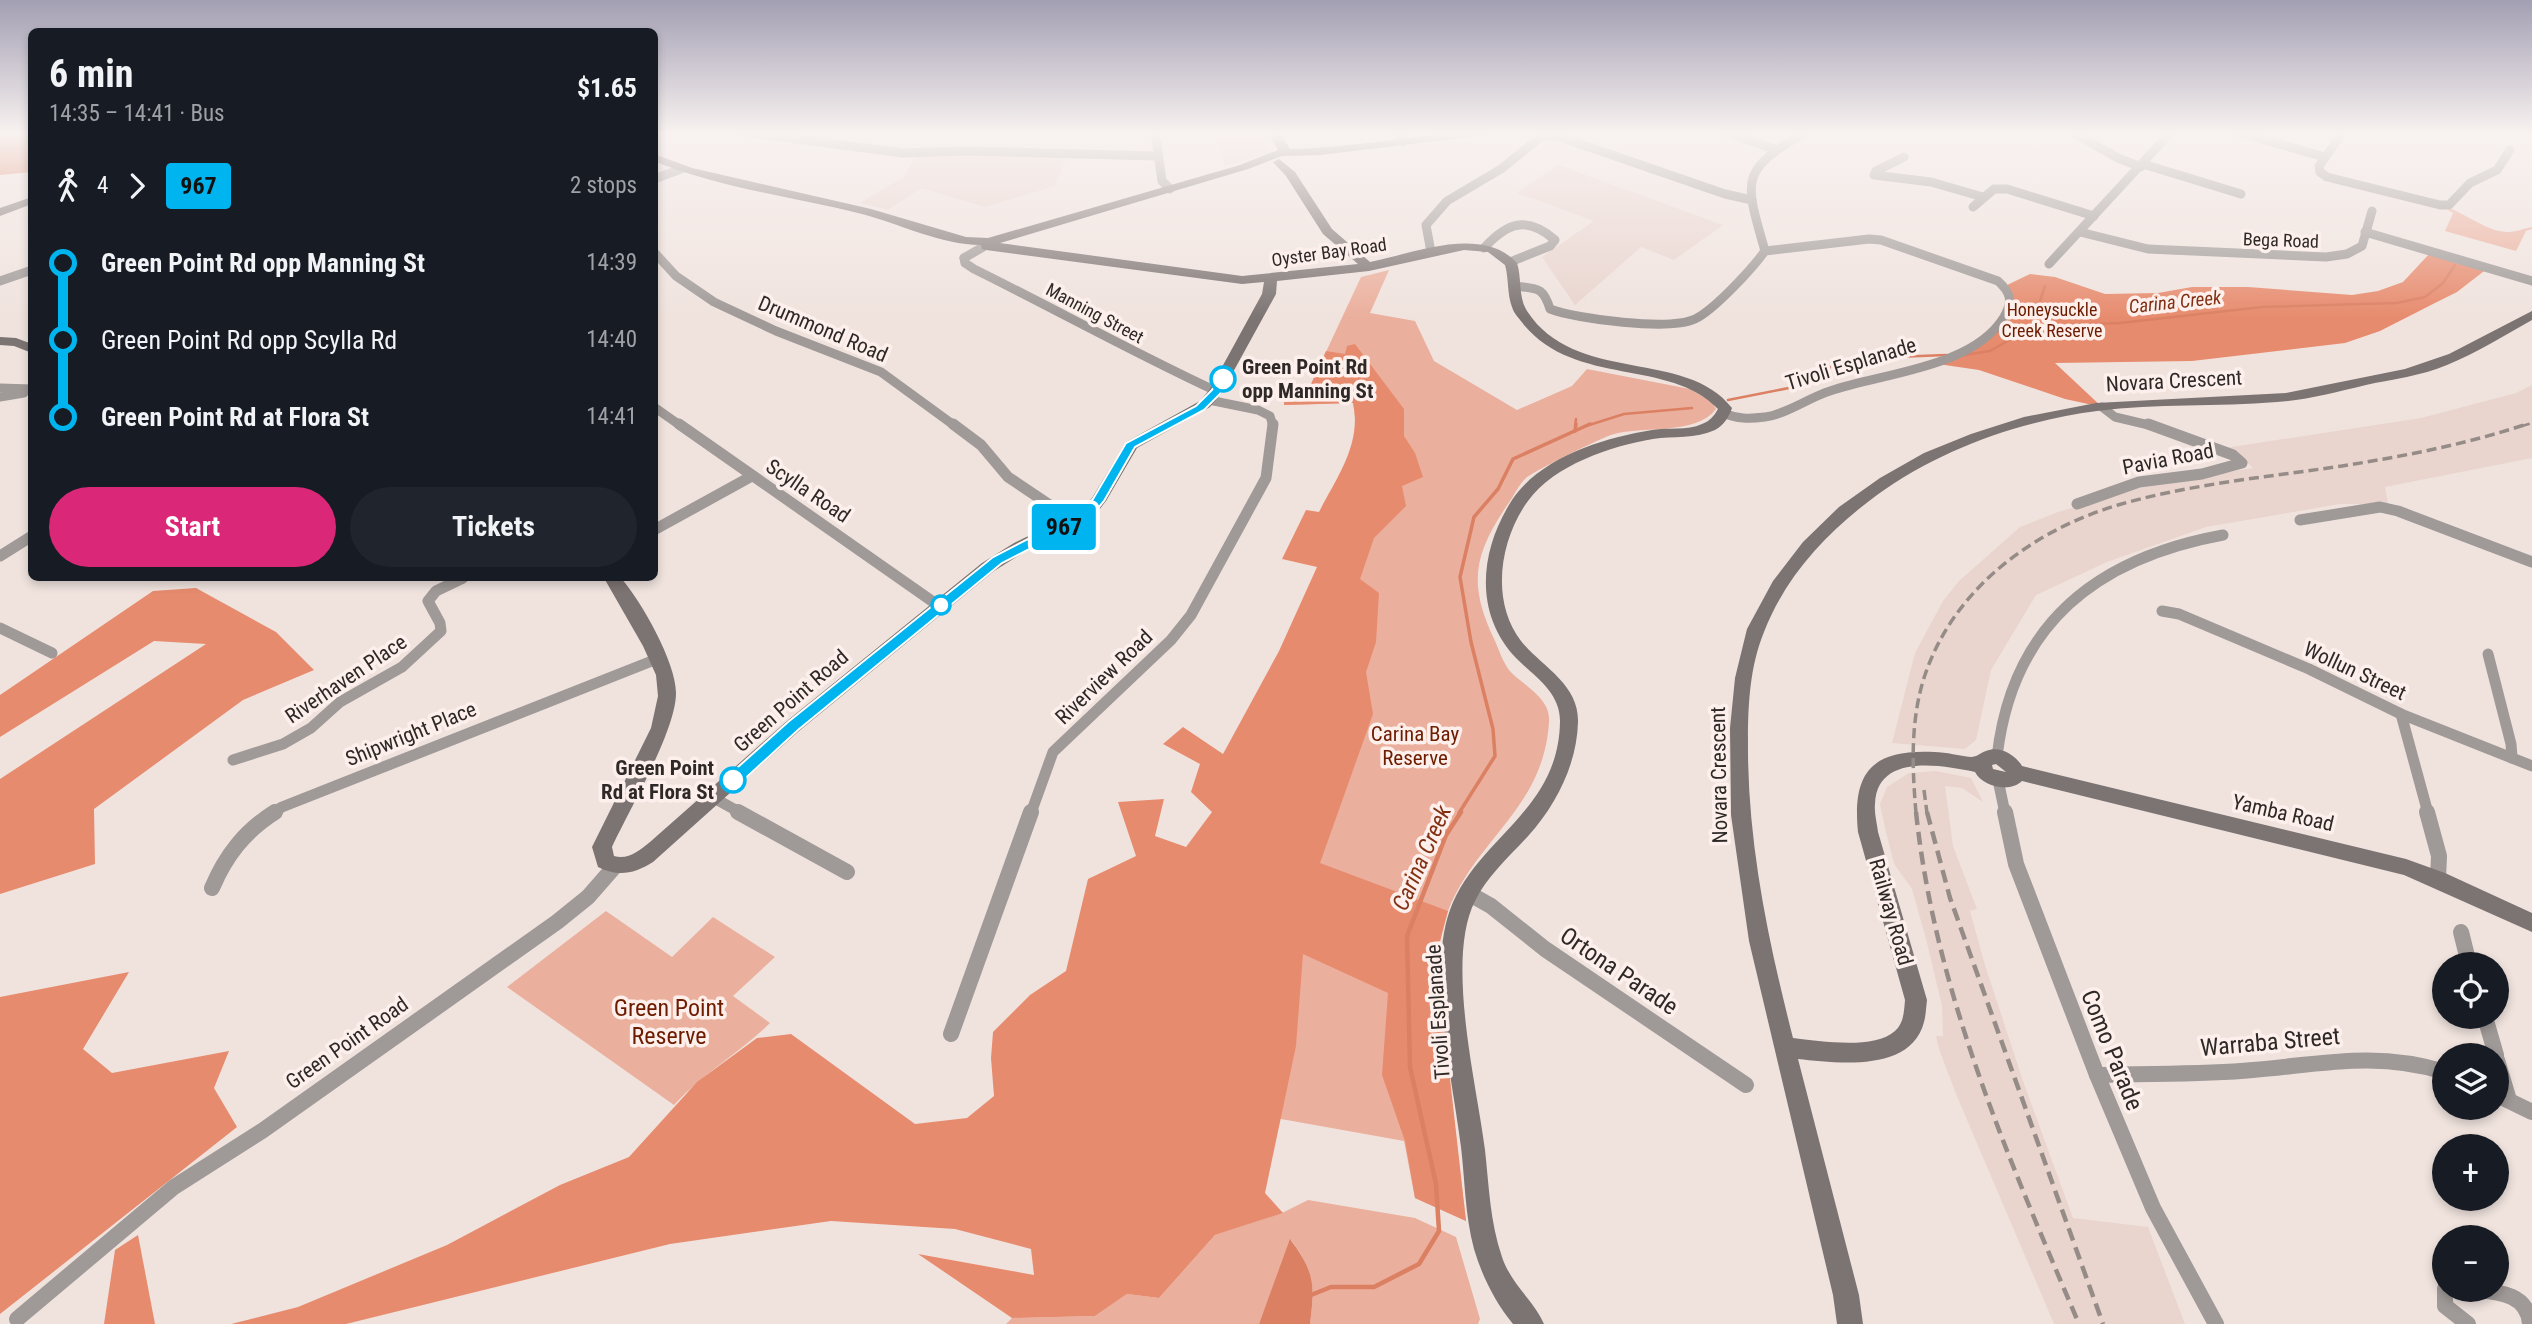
<!DOCTYPE html>
<meta charset="utf-8">
<style>
:root{--surface:#171b24;--page:#20242c;--text:#f1f3f6;--muted:#9ea1a6;--accent:#db2777}
body{margin:0;font-family:"Roboto Condensed",sans-serif;background:var(--page);color:var(--text);height:100vh;display:flex;flex-direction:column;font-size:26px;white-space:nowrap}
*{box-sizing:border-box;margin:0}
p{font-size:23px;color:var(--muted)}
.icon{flex:none;width:38px;height:38px;fill:none;stroke:currentColor;stroke-width:2;stroke-linecap:round;stroke-linejoin:round}
.map{position:relative;flex:1;overflow:hidden}
.details{position:absolute;left:28px;top:28px;width:630px;height:553px;display:flex;flex-direction:column;background:var(--surface);border-radius:10px;box-shadow:0 4px 10px #0003}
.details>*{flex:none}
.badge{padding:0 14px;border-radius:5px;font-size:24px;line-height:46px}
.fabs{position:absolute;left:2432px;top:952px;display:grid;gap:14px}
.fabs a{display:grid;place-items:center;width:77px;height:77px;border-radius:50%;background:var(--surface);box-shadow:0 4px 10px #0003;font-size:35px}
.map>.badge{position:absolute;translate:-50% -50%;box-shadow:0 0 0 4px #fff}
.legs{display:flex;align-items:center;gap:10px;height:77px;padding:0 21px;font-size:23px}
.legs p{margin-inline-start:auto}
.summary{display:flex;align-items:center;justify-content:space-between;height:119px;padding:0 21px}
h1{font-size:38px;font-weight:700;line-height:52px}
.primary-button{display:flex;gap:14px;margin-top:auto;padding:14px 21px}
.primary-button a{flex:1;height:80px;border-radius:42px;background:var(--accent);color:#fff;font-size:28px;font-weight:700;line-height:80px;text-align:center}
.primary-button a+a{background:var(--page);color:var(--text)}
ul{padding:0 21px;list-style:none}
li{display:flex;align-items:center;gap:24px;height:77px;font-size:26px}
li i{display:grid;place-items:center;width:10px;height:100%;margin:0 9px;background:currentColor}
li i::after{content:'';width:18px;height:18px;margin:-9px;border:5px solid;border-radius:50%;background:var(--surface)}
li p{margin-inline-start:auto}
li:first-child i{background:linear-gradient(#0000 50%,currentColor 0)}
li:last-child i{background:linear-gradient(currentColor 50%,#0000 0)}
.map>svg:first-child{display:block}
</style>
<div class="map">
<svg width="2532" height="1324" viewBox="0 0 2532 1324">
<rect width="100%" height="100%" fill="#f0e3de"/>
<g fill="#e9d4ce">
<polygon points="1232,132 1262,132 1268,153 1225,166 1216,137"/>
<polygon points="916,156 1008,156 1067,157 1055,186 985,207 921,188 888,210 860,203 904,177"/>
<polygon points="1558,165 1723,225 1674,260 1641,247 1575,305 1542,257 1594,221 1517,193"/>
<polygon points="2532,385 2532,458 2385,487 2388,504 2340,504 2206,527 2107,562 2036,595 1991,670 1976,740 1965,749 1892,743 1915,653 1943,601 1959,581 2020,527 2058,512 2144,486 2253,468 2239,455 2225,448 2421,418 2516,393"/>
<polygon points="1936,771 1971,778 1983,802 1962,788 1945,786 1953,846 1977,909 1970,911 1985,965 2023,1081 2073,1218 2148,1227 2185,1324 2054,1324 1956,1094 1939,1049 1936,1036 1943,1036 1942,1006 1926,939 1912,889 1894,864 1885,828 1880,804 1887,787 1909,773"/>
</g>
<g fill="#ebaf9d">
<path d="M 2440,205 C 2462,210 2487,233 2509,232 C 2516,232 2525,228 2532,227 L 2532,229 L 2526,231 L 2516,251 L 2445,231 L 2453,213 Z"/>
<path d="M 1389,270 L 1370,313 L 1415,321 L 1434,361 L 1517,410 L 1572,386 L 1587,369 L 1690,389 L 1711,401 L 1716,409 C 1696,436 1642,425 1611,435 C 1601,438 1534,471 1526,478 C 1519,484 1514,496 1508,504 C 1473,555 1468,585 1495,641 C 1499,650 1503,662 1509,670 C 1523,686 1551,697 1549,722 C 1544,808 1476,839 1448,911 C 1429,960 1443,1017 1448,1068 C 1454,1119 1460,1170 1466,1221 L 1415,1198 L 1404,1141 L 1264,1116 L 1363,471 L 1353,403 L 1284,405 L 1284,402 L 1303,401 L 1361,277 Z"/>
<path d="M 606,911 L 672,957 L 713,917 L 775,957 L 733,996 L 770,1023 C 740,1053 703,1073 674,1105 L 507,987 Z"/>
<path d="M 1308,1200 L 1415,1218 L 1456,1237 L 1480,1319 L 1478,1324 L 1310,1324 C 1315,1284 1315,1273 1291,1240 L 1259,1324 L 1006,1324 L 1012,1318 L 1095,1316 L 1127,1294 L 1159,1298 L 1215,1235 L 1282,1213 Z"/>
</g>
<g fill="#e78b6e">
<polygon points="2431,252 2488,268 2457,292 2433,304 2380,331 2345,343 2192,361 2055,363 2102,407 2065,399 1979,370 1931,363 1994,333 2011,305 2005,286 2030,274 2055,277 2105,294 2158,293 2192,287 2248,287 2352,295 2378,291 2403,282"/>
<path d="M 1355,344 L 1404,409 L 1404,436 L 1415,453 L 1423,477 L 1402,486 L 1406,506 L 1374,538 L 1360,579 L 1379,593 L 1376,642 L 1366,672 L 1373,714 L 1320,863 L 1448,911 L 1438,949 L 1440,990 L 1466,1221 L 1415,1198 L 1405,1141 L 1382,1075 L 1388,993 L 1303,954 L 1296,1046 L 1265,1193 L 1283,1213 L 1215,1235 L 1159,1298 L 1127,1294 L 1095,1316 L 1012,1318 L 918,1254 L 1034,1275 L 1031,1249 L 955,1229 L 831,1221 L 670,1244 L 346,1324 L 231,1324 L 298,1307 L 447,1245 L 560,1185 L 629,1157 L 697,1082 L 757,1038 L 791,1034 L 915,1124 L 967,1118 L 994,1096 L 991,1058 L 993,1032 L 1030,995 L 1066,971 L 1088,879 L 1136,856 L 1118,802 L 1164,799 L 1155,836 L 1186,847 L 1212,812 L 1191,792 L 1200,764 L 1163,744 L 1183,727 L 1223,754 L 1279,651 L 1317,567 L 1282,559 L 1306,510 L 1319,512 C 1337,477 1362,444 1353,403 L 1284,405 L 1284,402 L 1303,402 L 1326,351 L 1345,354 L 1347,346 Z"/>
<polygon points="196,588 276,632 314,670 243,700 94,809 95,864 0,894 0,779 206,644 154,641 0,737 0,695 153,591"/>
<polygon points="129,972 83,1049 112,1073 229,1051 214,1088 237,1127 0,1314 0,997"/>
<polygon points="138,1235 155,1324 104,1324 115,1250"/>
</g>
<g fill="#db8063">
<polygon points="0,132 31,132 31,172 0,175"/>
<path d="M 1290,1239 C 1315,1273 1315,1283 1310,1324 L 1259,1324 Z"/>
</g>
<g fill="none" stroke-linecap="round" stroke-linejoin="round">
<g stroke="#db8063" stroke-width="2.5">
<polyline points="2030,331 2045,286"/>
<polyline points="1964,355 1990,351 2011,339 2038,329 2070,325 2120,323 2262,307 2397,303 2425,297 2443,283 2455,265"/>
<polyline points="1728,400 1804,385 1817,379 1833,365 1868,358 1946,355"/>
<polyline points="1575,426 1576,419"/>
<polyline points="1586,426 1624,414 1692,408"/>
</g>
<g stroke="#db8063" stroke-width="3.5">
<polyline points="1575,431 1576,424"/>
<polyline points="1459,813 1495,756 1493,729 1471,642 1460,577 1474,517 1498,489 1513,459 1590,424"/>
</g>
<polyline stroke="#db8063" stroke-width="4.5" points="1311,1295 1331,1287 1374,1287 1419,1264 1439,1231 1436,1184 1410,1067 1407,936 1446,835 1461,812"/>
<g stroke="#9f9997" stroke-width="9">
<polyline points="743,132 903,153 967,151 1159,156"/>
<polyline points="1155,132 1162,181 1170,189"/>
<polyline points="1397,132 1403,142"/>
<polyline points="1726,132 1774,149"/>
<polyline points="2072,132 2118,158 2141,167"/>
<polyline points="2236,132 2325,157"/>
<polyline points="2343,132 2319,166 2320,172 2327,177 2440,205 2449,205 2470,183 2497,170 2510,150"/>
<polyline points="1542,135 1560,137 1725,194 1752,200"/>
<polyline points="1904,157 1876,171 1874,175 1931,182 1983,197"/>
<polyline points="2143,164 2241,194"/>
<polyline points="654,179 681,169"/>
<polyline points="1973,207 1994,189 2007,189 2094,216"/>
<polyline points="2080,232 2148,249 2326,257 2347,254 2362,246 2372,211"/>
<polyline points="2365,232 2532,281"/>
<path d="M 1484,248 C 1507,223 1526,215 1555,240 L 1550,246 L 1510,262"/>
<polyline points="654,252 676,276 714,302 776,331 881,372 955,426"/>
<polyline points="1431,252 1426,225 1447,201 1501,169 1542,136 1541,132"/>
<path d="M 964,258 L 965,263 L 974,269 C 1055,309 1134,353 1216,391"/>
<polyline points="964,258 983,247"/>
<polyline points="2049,264 2171,132"/>
<polyline points="0,281 32,270"/>
<path d="M 1515,286 C 1537,289 1543,286 1550,309 C 1577,319 1669,331 1695,319 C 1714,310 1752,269 1765,251 C 1745,180 1738,171 1806,132"/>
<polyline points="0,388 32,389"/>
<polyline points="0,397 24,393"/>
<polyline points="1209,400 1258,410 1270,416 1273,426"/>
<polyline points="654,407 681,426"/>
<polyline points="2102,407 2115,417 2153,426"/>
<path d="M 1723,413 C 1737,419 1749,419 1765,417 C 1787,414 1808,398 1830,391 C 1882,373 1973,368 2004,317 C 2013,301 2011,293 1998,281 L 1881,240 L 1869,239 L 1765,251"/>
</g>
<g stroke="#9f9997" stroke-width="11">
<polyline points="679,424 939,606"/>
<polyline points="953,424 981,445 1008,477 1075,522"/>
<polyline points="2077,504 2139,482 2202,474 2242,463 2233,455 2148,424"/>
<polyline points="2300,520 2380,507 2398,511 2532,562"/>
<polyline points="654,530 752,476"/>
<polyline points="0,556 32,536"/>
<polyline points="2162,611 2179,614 2309,669 2401,714 2532,766"/>
<polyline points="0,628 52,653"/>
<polyline points="2488,654 2511,744 2512,758"/>
<polyline points="2401,714 2428,813"/>
<path d="M 1997,757 C 2012,624 2097,558 2223,535"/>
<polyline points="233,760 283,744 311,728 340,702 402,667 441,631 440,623 428,601 436,591 463,578"/>
<polyline points="1998,780 2005,813"/>
<polyline points="714,798 741,813"/>
<polyline points="272,813 282,807 657,659"/>
<polyline points="1031,813 1053,752 1171,640 1191,615 1266,478 1273,424"/>
</g>
<g stroke="#9f9997" stroke-width="16">
<polyline points="738,812 847,872"/>
<polyline points="2005,812 2016,864 2097,1075 2153,1208 2216,1324"/>
<polyline points="2427,812 2439,856 2438,879"/>
<path d="M 212,888 C 226,855 245,831 275,812"/>
<polyline points="1468,893 1491,906 1545,949 1746,1085"/>
<polyline points="2461,932 2469,964"/>
<polyline points="2485,1017 2496,1055"/>
<polyline points="951,1034 1031,812"/>
<polyline points="2497,1060 2509,1100"/>
<path d="M 2097,1075 C 2149,1073 2201,1075 2253,1070 C 2322,1064 2377,1051 2445,1072"/>
<polyline points="2497,1095 2532,1112"/>
<polyline points="2445,1289 2445,1306 2468,1324"/>
<path d="M 2477,1290 C 2501,1292 2528,1295 2530,1324"/>
<polyline points="17,1319 174,1187 262,1131 557,922 588,897 616,865"/>
</g>
<g fill="#7c7472" fill-rule="evenodd">
<path d="M 1268,132 L 1279,132 L 1290,149 C 1357,148 1424,132 1491,132 L 1486,135 L 1320,155 L 1282,156 L 1248,169 L 1000,243 L 1242,276 L 1358,264 L 1323,234 L 1286,176 L 1273,162 L 1279,159 L 1295,172 L 1332,229 L 1370,262 C 1415,253 1482,225 1517,263 C 1522,278 1518,297 1527,311 C 1575,385 1686,348 1732,408 C 1729,417 1724,425 1715,430 C 1696,439 1673,436 1653,439 C 1611,446 1554,465 1528,501 C 1500,539 1490,601 1521,641 C 1542,667 1579,684 1578,722 C 1577,764 1556,805 1529,835 C 1510,856 1487,876 1475,901 C 1445,960 1477,1085 1485,1150 C 1489,1186 1490,1222 1502,1257 C 1511,1284 1534,1301 1544,1324 L 1513,1324 C 1495,1302 1482,1276 1474,1249 C 1465,1215 1465,1181 1461,1147 C 1453,1081 1427,973 1450,910 C 1477,837 1559,812 1560,721 C 1560,692 1535,677 1516,658 C 1473,612 1480,550 1512,500 C 1541,457 1603,438 1652,430 C 1668,427 1687,431 1702,424 C 1710,421 1714,416 1718,409 C 1669,358 1576,387 1524,325 C 1520,319 1514,314 1512,307 C 1507,294 1509,279 1505,265 L 1488,252 L 1464,250 L 1369,271 L 1277,281 L 1276,294 L 1221,394 L 1210,407 L 1137,448 L 1106,501 L 1092,519 L 1026,551 L 994,571 L 799,731 L 653,862 C 634,874 618,877 598,867 L 592,847 L 651,728 L 658,696 L 656,675 L 643,646 L 604,578 L 621,578 C 641,601 676,662 676,693 C 676,731 629,810 612,847 L 614,856 C 628,860 639,851 650,842 L 787,721 L 982,563 L 1014,543 L 1080,511 L 1092,498 L 1126,442 L 1200,401 L 1210,389 L 1262,294 L 1264,282 L 1242,284 L 986,250 L 982,249 L 981,245 C 941,245 900,224 862,214 C 793,197 720,188 654,161 L 654,154 L 692,168 L 871,209 L 966,237 L 988,238 L 1240,165 L 1278,150 Z"/>
<polygon points="32,197 32,204 0,216 0,208"/>
<path d="M 2532,311 L 2532,320 C 2504,336 2476,353 2447,365 C 2421,376 2393,379 2366,385 C 2336,392 2307,400 2277,402 C 2217,407 2157,403 2097,411 C 2020,421 1940,449 1877,495 C 1828,531 1786,575 1764,632 C 1750,666 1748,704 1748,740 C 1747,841 1768,940 1793,1038 C 1820,1041 1874,1050 1895,1031 C 1904,1023 1904,1011 1905,1000 L 1858,832 C 1852,772 1872,749 1934,752 C 1947,752 1959,756 1971,757 C 1977,757 1980,753 1986,751 C 1999,745 2016,755 2022,766 L 2406,859 L 2445,873 L 2532,913 L 2532,932 L 2404,875 L 2022,781 C 2010,793 1983,787 1975,772 C 1941,765 1877,753 1875,804 C 1874,813 1877,823 1878,832 L 1927,1000 C 1926,1007 1926,1015 1924,1022 C 1911,1073 1837,1063 1798,1059 L 1859,1295 L 1863,1324 L 1837,1324 L 1833,1295 L 1749,941 L 1731,815 L 1730,728 L 1735,678 L 1747,629 L 1773,581 L 1803,542 L 1839,507 L 1880,478 L 1924,453 L 1971,434 L 2024,417 L 2096,403 L 2286,393 L 2405,369 L 2449,354 ZM 1996,764 L 2006,772 L 1993,769 L 1992,765 Z"/>
<polygon points="0,337 16,338 32,344 32,353 14,346 0,345"/>
</g>
<polyline stroke="#958c88" stroke-width="2.5" stroke-dasharray="8 3.5" stroke-linecap="butt" points="2522,426 2532,423"/>
<g stroke="#958c88" stroke-width="3.5" stroke-dasharray="10 5" stroke-linecap="butt">
<polyline points="1924,790 1927,813"/>
<path d="M 1916,813 C 1912,767 1910,717 1926,672 C 1956,587 2034,530 2118,505 C 2190,484 2268,477 2342,466 C 2405,456 2467,444 2527,424"/>
</g>
<g stroke="#958c88" stroke-width="4.5" stroke-dasharray="13 7" stroke-linecap="butt">
<path d="M 1916,812 C 1935,992 2009,1159 2079,1324"/>
<polyline points="1927,812 1950,898 2103,1324"/>
</g>
</g>
<linearGradient id="sky" x2="0" y2="1"><stop stop-color="#a39fb3"/><stop offset="0.42" stop-color="#f8f2f0"/><stop offset="1" stop-color="#f8f2f0" stop-opacity="0"/></linearGradient>
<rect width="2532" height="318" fill="url(#sky)"/>
<polygon fill="#00b5ef" stroke="#fff" stroke-width="2" points="1219,377 1229,379 1220,394 1204,410 1135,447 1104,501 1090,518 1002,563 798,730 738,785 728,785 725,780 728,776 788,722 993,557 1081,512 1093,499 1126,443 1196,406 1212,390"/>
<g fill="#fff" stroke="#00b5ef" stroke-width="3.5">
<circle cx="1223" cy="379" r="12"/>
<circle cx="941" cy="605" r="9"/>
<circle cx="733" cy="780" r="12"/>
</g>
<g text-anchor="middle" dominant-baseline="central" stroke-width="7" stroke-linejoin="round" paint-order="stroke">
<g font-size="18" fill="#2e2927" stroke="#fdf0ec">
<text transform="translate(2281 240) rotate(2)">Bega Road</text>
<text transform="translate(1329 252) rotate(-8)">Oyster Bay Road</text>
<text transform="translate(1095 313) rotate(28)">Manning Street</text>
</g>
<g font-size="18" fill="#6e1c00" stroke="#fdf0ec">
<text x="2052" y="309">Honeysuckle<tspan x="2052" dy="21">Creek Reserve</tspan></text>
</g>
<g font-size="19" font-style="italic" fill="#823013" stroke="#fdf0ec">
<text transform="translate(2175 302) rotate(-6)">Carina Creek</text>
</g>
<g font-size="21" fill="#2e2927" stroke="#fdf0ec">
<text transform="translate(823 329) rotate(23)">Drummond Road</text>
<text transform="translate(1851 364) rotate(-17)">Tivoli Esplanade</text>
<text transform="translate(2174 381) rotate(-3)">Novara Crescent</text>
<text transform="translate(2168 459) rotate(-11)">Pavia Road</text>
<text transform="translate(808 491) rotate(34)">Scylla Road</text>
<text transform="translate(2355 671) rotate(25)">Wollun Street</text>
<text transform="translate(1104 677) rotate(-44)">Riverview Road</text>
<text transform="translate(346 679) rotate(-34)">Riverhaven Place</text>
<text transform="translate(791 701) rotate(-41)">Green Point Road</text>
<text transform="translate(411 734) rotate(-22)">Shipwright Place</text>
<text transform="translate(1719 775) rotate(-91)">Novara Crescent</text>
<text transform="translate(2283 813) rotate(13)">Yamba Road</text>
<text transform="translate(1891 912) rotate(74)">Railway Road</text>
<text transform="translate(1438 1012) rotate(-94)">Tivoli Esplanade</text>
<text transform="translate(347 1043) rotate(-35)">Green Point Road</text>
</g>
<g font-size="21" font-weight="bold" fill="#2e2927" stroke="#fdf0ec" text-anchor="start">
<text x="1242" y="367">Green Point Rd<tspan x="1242" dy="24">opp Manning St</tspan></text>
<text x="714" y="768" text-anchor="end">Green Point<tspan x="714" dy="24">Rd at Flora St</tspan></text>
</g>
<g font-size="21" fill="#6e1c00" stroke="#fdf0ec">
<text x="1415" y="734">Carina Bay<tspan x="1415" dy="24">Reserve</tspan></text>
</g>
<g font-size="23" font-style="italic" fill="#823013" stroke="#fdf0ec">
<text transform="translate(1422 858) rotate(-66)">Carina Creek</text>
</g>
<g font-size="24" fill="#2e2927" stroke="#fdf0ec">
<text transform="translate(1619 971) rotate(34)">Ortona Parade</text>
<text transform="translate(2270 1042) rotate(-5)">Warraba Street</text>
<text transform="translate(2112 1050) rotate(68)">Como Parade</text>
</g>
<g font-size="24" fill="#6e1c00" stroke="#fdf0ec">
<text x="669" y="1008">Green Point<tspan x="669" dy="28">Reserve</tspan></text>
</g>
</g>
</svg>
<div class="fabs">
<a><svg class="icon" aria-label="locate" viewBox="0 0 24 24"><circle cx="12" cy="12" r="6"/><path d="M12 2v4M12 18v4M2 12h4M18 12h4"/></svg></a>
<a><svg class="icon" aria-label="layers" viewBox="0 0 24 24"><path d="M12 4l9 5-9 5-9-5zM3 14l9 5 9-5"/></svg></a>
<a>+</a>
<a>−</a>
</div>
<b class="badge" style="left:1064px;top:527px;background:#00b5ef;color:#111">967</b>
<section class="details">
<div class="summary"><div><h1>6 min</h1><p>14:35 – 14:41 · Bus</p></div><b>$1.65</b></div>
<div class="legs"><svg class="icon" aria-label="walk" viewBox="0 0 24 24"><circle cx="13" cy="4" r="2"/><path d="M13 8l-2 6 4 7M11 14l-3 7M7 12l3-4h3l4 4"/></svg>4<svg class="icon" aria-label="forward" viewBox="0 0 24 24"><path d="M9 5l7 7-7 7"/></svg><b class="badge" style="background:#00b5ef;color:#111">967</b><p>2 stops</p></div>
<ul>
<li><i style="color:#00b5ef"></i><b>Green Point Rd opp Manning St</b><p>14:39</p></li>
<li><i style="color:#00b5ef"></i><span>Green Point Rd opp Scylla Rd</span><p>14:40</p></li>
<li><i style="color:#00b5ef"></i><b>Green Point Rd at Flora St</b><p>14:41</p></li>
</ul>
<div class="primary-button"><a>Start</a><a>Tickets</a></div>
</section>
</div>
